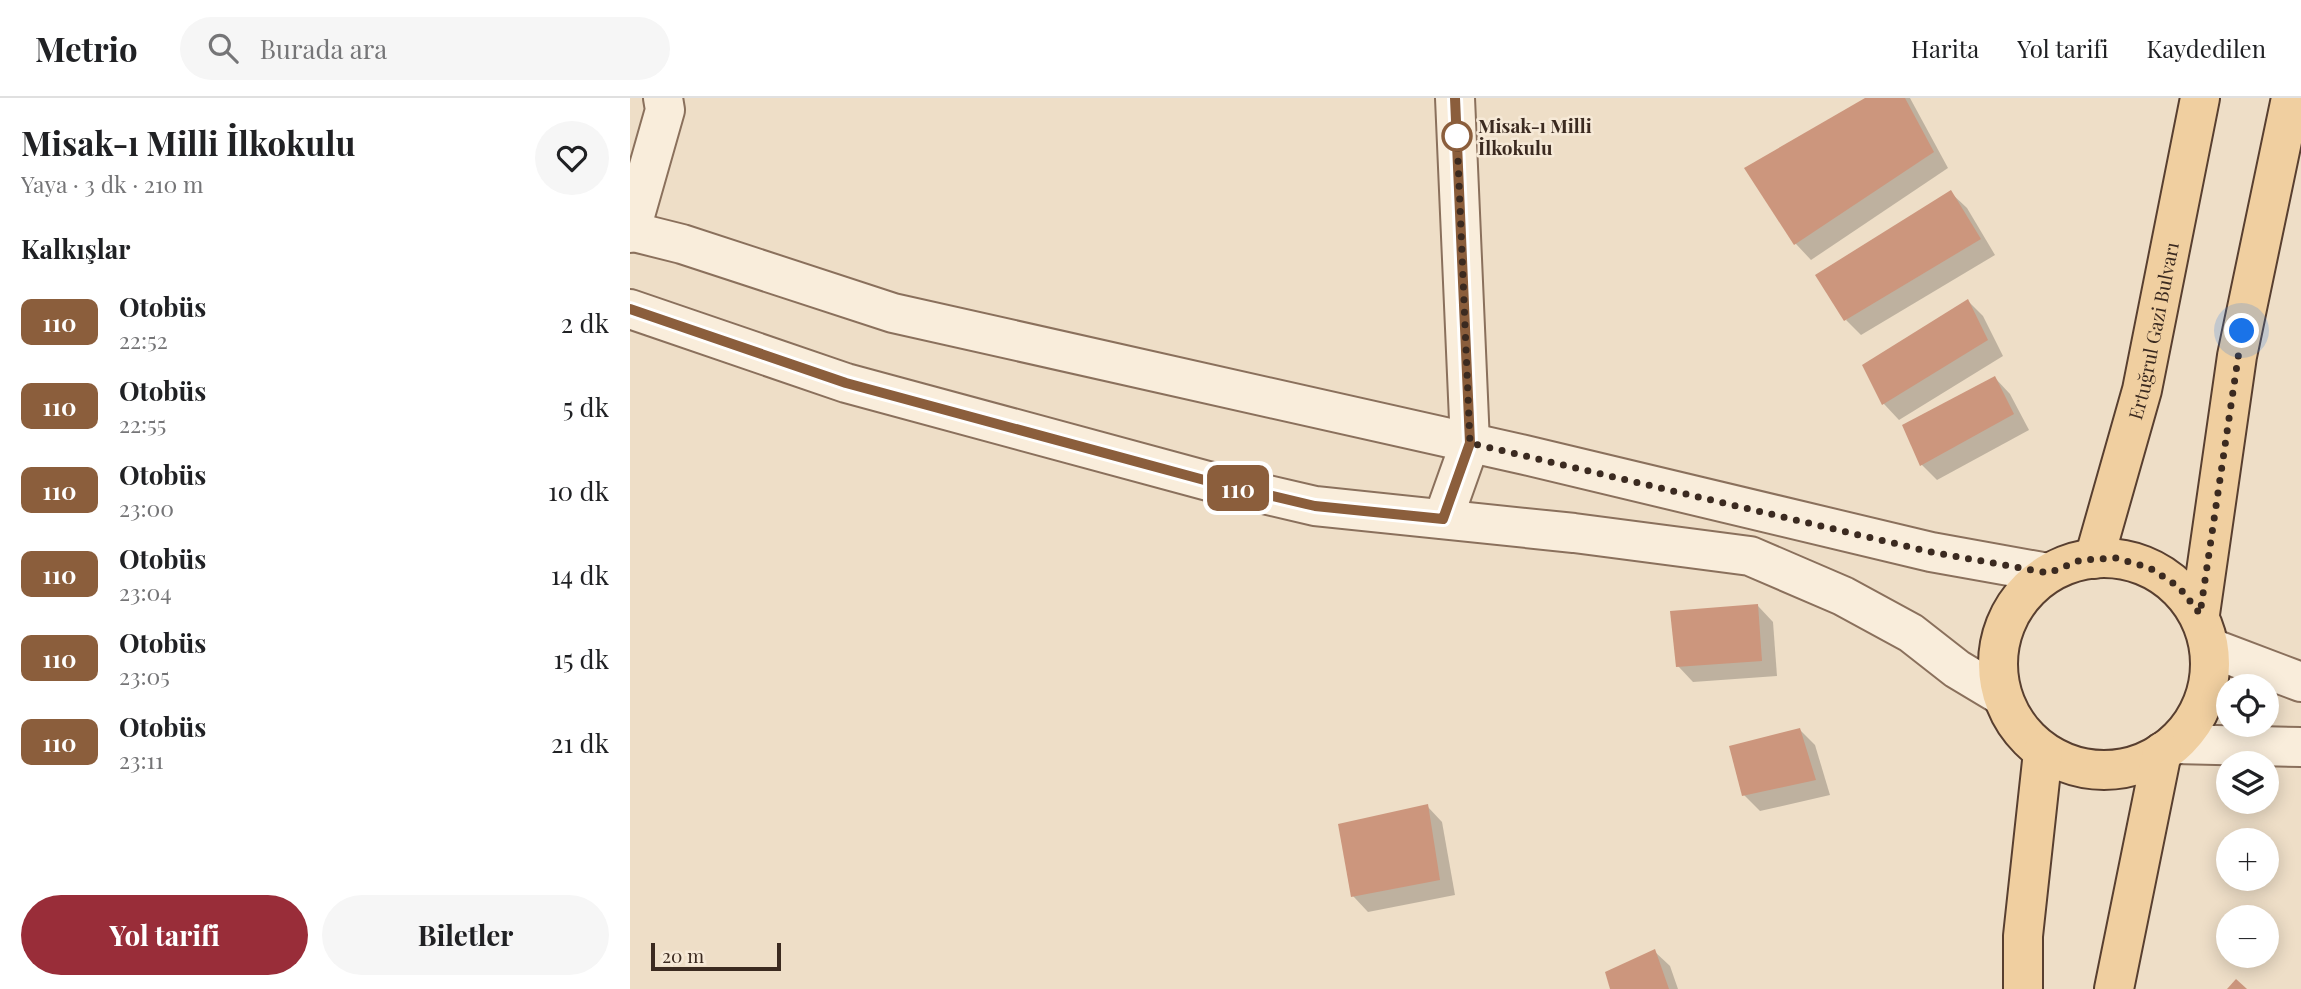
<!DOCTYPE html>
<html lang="tr">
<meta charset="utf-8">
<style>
:root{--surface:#fff;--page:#f6f6f6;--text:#202124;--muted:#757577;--line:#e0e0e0;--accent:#992d39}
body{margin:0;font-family:"Playfair Display",serif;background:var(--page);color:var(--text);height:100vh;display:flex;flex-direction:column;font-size:26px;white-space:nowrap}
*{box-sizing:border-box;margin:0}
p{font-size:23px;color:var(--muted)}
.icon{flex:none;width:38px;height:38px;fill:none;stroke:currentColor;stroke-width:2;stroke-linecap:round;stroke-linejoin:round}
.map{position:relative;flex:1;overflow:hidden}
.sheet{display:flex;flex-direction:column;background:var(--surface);width:630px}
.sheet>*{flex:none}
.badge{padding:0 14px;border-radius:10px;font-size:24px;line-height:46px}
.buttons{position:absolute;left:1586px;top:576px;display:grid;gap:14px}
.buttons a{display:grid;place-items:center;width:63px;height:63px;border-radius:50%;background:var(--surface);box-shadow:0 4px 18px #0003;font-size:35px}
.scale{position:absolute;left:21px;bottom:18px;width:130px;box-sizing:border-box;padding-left:7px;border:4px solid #3b2a20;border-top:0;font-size:19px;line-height:24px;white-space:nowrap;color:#3b2a20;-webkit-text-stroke:5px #f6e9d7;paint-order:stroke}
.you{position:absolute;width:35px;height:35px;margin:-18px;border:5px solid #fff;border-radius:50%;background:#1a73e8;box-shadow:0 0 0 10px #1a73e833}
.map>.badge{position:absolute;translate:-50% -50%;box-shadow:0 0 0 4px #fff}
h2{padding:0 21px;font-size:26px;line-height:63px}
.round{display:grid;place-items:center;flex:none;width:74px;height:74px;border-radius:37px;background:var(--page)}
.headline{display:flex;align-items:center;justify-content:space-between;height:119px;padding:0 21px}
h1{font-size:33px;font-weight:700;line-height:52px}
.primary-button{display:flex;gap:14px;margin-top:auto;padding:14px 21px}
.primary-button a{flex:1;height:80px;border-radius:42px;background:var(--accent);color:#fff;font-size:28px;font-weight:700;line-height:80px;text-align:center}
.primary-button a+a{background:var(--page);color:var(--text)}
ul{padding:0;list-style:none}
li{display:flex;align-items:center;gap:21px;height:84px;padding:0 21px}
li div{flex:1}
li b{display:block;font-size:26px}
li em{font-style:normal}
li .badge{min-width:77px;font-weight:700;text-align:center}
header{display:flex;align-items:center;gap:42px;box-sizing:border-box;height:98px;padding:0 35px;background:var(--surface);border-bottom:2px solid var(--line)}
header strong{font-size:33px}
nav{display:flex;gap:38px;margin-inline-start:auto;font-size:24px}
.search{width:490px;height:63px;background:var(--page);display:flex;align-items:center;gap:18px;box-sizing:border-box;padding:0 24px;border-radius:38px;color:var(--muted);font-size:26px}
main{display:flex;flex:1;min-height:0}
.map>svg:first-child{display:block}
</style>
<header>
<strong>Metrio</strong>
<div class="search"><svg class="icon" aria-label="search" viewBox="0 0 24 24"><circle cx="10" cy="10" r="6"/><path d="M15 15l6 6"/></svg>Burada ara</div>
<nav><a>Harita</a><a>Yol tarifi</a><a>Kaydedilen</a></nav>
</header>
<main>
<section class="sheet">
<div class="headline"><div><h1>Misak-ı Milli İlkokulu</h1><p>Yaya · 3 dk · 210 m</p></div><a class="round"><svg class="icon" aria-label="heart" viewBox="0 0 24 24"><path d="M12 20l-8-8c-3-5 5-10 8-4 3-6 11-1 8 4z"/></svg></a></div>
<h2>Kalkışlar</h2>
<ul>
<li><span class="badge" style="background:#8b5e3c;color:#fff">110</span><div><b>Otobüs</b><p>22:52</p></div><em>2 dk</em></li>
<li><span class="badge" style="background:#8b5e3c;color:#fff">110</span><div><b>Otobüs</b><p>22:55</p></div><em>5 dk</em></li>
<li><span class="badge" style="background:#8b5e3c;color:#fff">110</span><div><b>Otobüs</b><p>23:00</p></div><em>10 dk</em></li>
<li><span class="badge" style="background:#8b5e3c;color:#fff">110</span><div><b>Otobüs</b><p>23:04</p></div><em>14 dk</em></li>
<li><span class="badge" style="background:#8b5e3c;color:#fff">110</span><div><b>Otobüs</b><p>23:05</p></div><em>15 dk</em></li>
<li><span class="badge" style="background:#8b5e3c;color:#fff">110</span><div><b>Otobüs</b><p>23:11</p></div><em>21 dk</em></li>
</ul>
<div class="primary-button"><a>Yol tarifi</a><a>Biletler</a></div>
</section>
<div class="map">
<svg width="1671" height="891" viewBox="0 0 1671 891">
<rect width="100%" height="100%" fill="#eedec7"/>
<g fill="#0003">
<polygon points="1239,0 1280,0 1318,70 1181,162 1166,146 1116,70"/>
<polygon points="1321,95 1337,110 1365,157 1231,237 1216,222"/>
<polygon points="1338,203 1353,218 1373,258 1269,322 1254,306 1235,267"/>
<polygon points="1365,280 1380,296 1399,332 1307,382 1292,367 1274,327"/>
<polygon points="1128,508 1143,524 1147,578 1063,584 1048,568"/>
<polygon points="1170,632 1185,647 1200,697 1130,713 1114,697"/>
<polygon points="797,708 812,724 825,797 738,814 723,798"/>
<polygon points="1024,853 1040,868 1048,891 982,891"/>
</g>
<g fill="#cc967d">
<polygon points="1235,0 1275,0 1304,54 1164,147 1114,70"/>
<polygon points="1321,92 1351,141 1214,223 1185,177"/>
<polygon points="1338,201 1358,242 1252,307 1232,267"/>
<polygon points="1365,278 1384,316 1290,368 1272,327"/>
<polygon points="1128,506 1132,563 1046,569 1040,513"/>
<polygon points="1170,630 1186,682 1112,698 1099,648"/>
<polygon points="798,706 810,782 721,799 708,726"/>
<polygon points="1025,851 1039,891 980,891 975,874"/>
<polygon points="1606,881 1617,891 1597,891"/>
</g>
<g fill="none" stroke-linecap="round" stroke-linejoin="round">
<defs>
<g id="minor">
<polyline points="0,133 52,146 263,215 895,357 1301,454 1418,475"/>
<polyline points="0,135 35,12 33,0"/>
<polyline points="0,211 216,285 578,383 685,408 944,435 1120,458 1213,498 1281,535 1327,571 1372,598"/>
<polyline points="813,421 840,345 825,0"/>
<polyline points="1581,550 1671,584"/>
<polyline points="1545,646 1671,649"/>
</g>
<g id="major">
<circle cx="1474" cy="566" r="106"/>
<path id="s1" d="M 1464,461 L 1512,292 L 1570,0"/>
<polyline points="1570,516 1607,258 1661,0"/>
<polyline points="1393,891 1393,838 1413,654"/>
<polyline points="1484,891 1532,654"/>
</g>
</defs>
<use href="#minor" stroke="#8a705c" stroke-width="42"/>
<use href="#major" stroke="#583f30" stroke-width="42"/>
<use href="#minor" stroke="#f9eddb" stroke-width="38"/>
<use href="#major" stroke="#f0cfa0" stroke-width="38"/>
</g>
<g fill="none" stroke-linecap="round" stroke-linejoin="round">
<defs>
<polyline id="line" points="0,211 216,285 578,383 685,408 813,421 840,345 825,0"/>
</defs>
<use href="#line" stroke="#fff" stroke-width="16"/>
<use href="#line" stroke="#8b5e3c" stroke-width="10"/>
<polyline stroke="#3b2a20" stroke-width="7" stroke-dasharray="0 12.6" points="827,38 840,345 1301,454 1419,475 1451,462 1486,460 1520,470 1549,489 1570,516 1612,233"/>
</g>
<circle fill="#fff" stroke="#8b5e3c" stroke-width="3.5" cx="827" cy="38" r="14"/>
<g text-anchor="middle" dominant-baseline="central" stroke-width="5" stroke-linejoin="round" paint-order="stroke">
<g font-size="19" font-weight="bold" fill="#3b2a20" stroke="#f6e9d7" text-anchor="start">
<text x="848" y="27">Misak-ı Milli<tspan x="848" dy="22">İlkokulu</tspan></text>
</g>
<g font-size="19" fill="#3b2a20" stroke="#f6e9d7">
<text stroke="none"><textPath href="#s1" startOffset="236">Ertuğrul Gazi Bulvarı</textPath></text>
</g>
</g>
</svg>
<div class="buttons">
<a><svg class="icon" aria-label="locate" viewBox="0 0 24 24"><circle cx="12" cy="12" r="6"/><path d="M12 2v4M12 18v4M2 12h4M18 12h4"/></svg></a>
<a><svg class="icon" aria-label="layers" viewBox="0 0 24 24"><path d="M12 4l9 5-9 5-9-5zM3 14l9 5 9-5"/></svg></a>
<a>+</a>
<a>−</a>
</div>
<div class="scale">20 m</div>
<div class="you" style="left:1612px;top:233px"></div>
<b class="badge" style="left:608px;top:390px;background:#8b5e3c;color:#fff">110</b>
</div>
</main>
